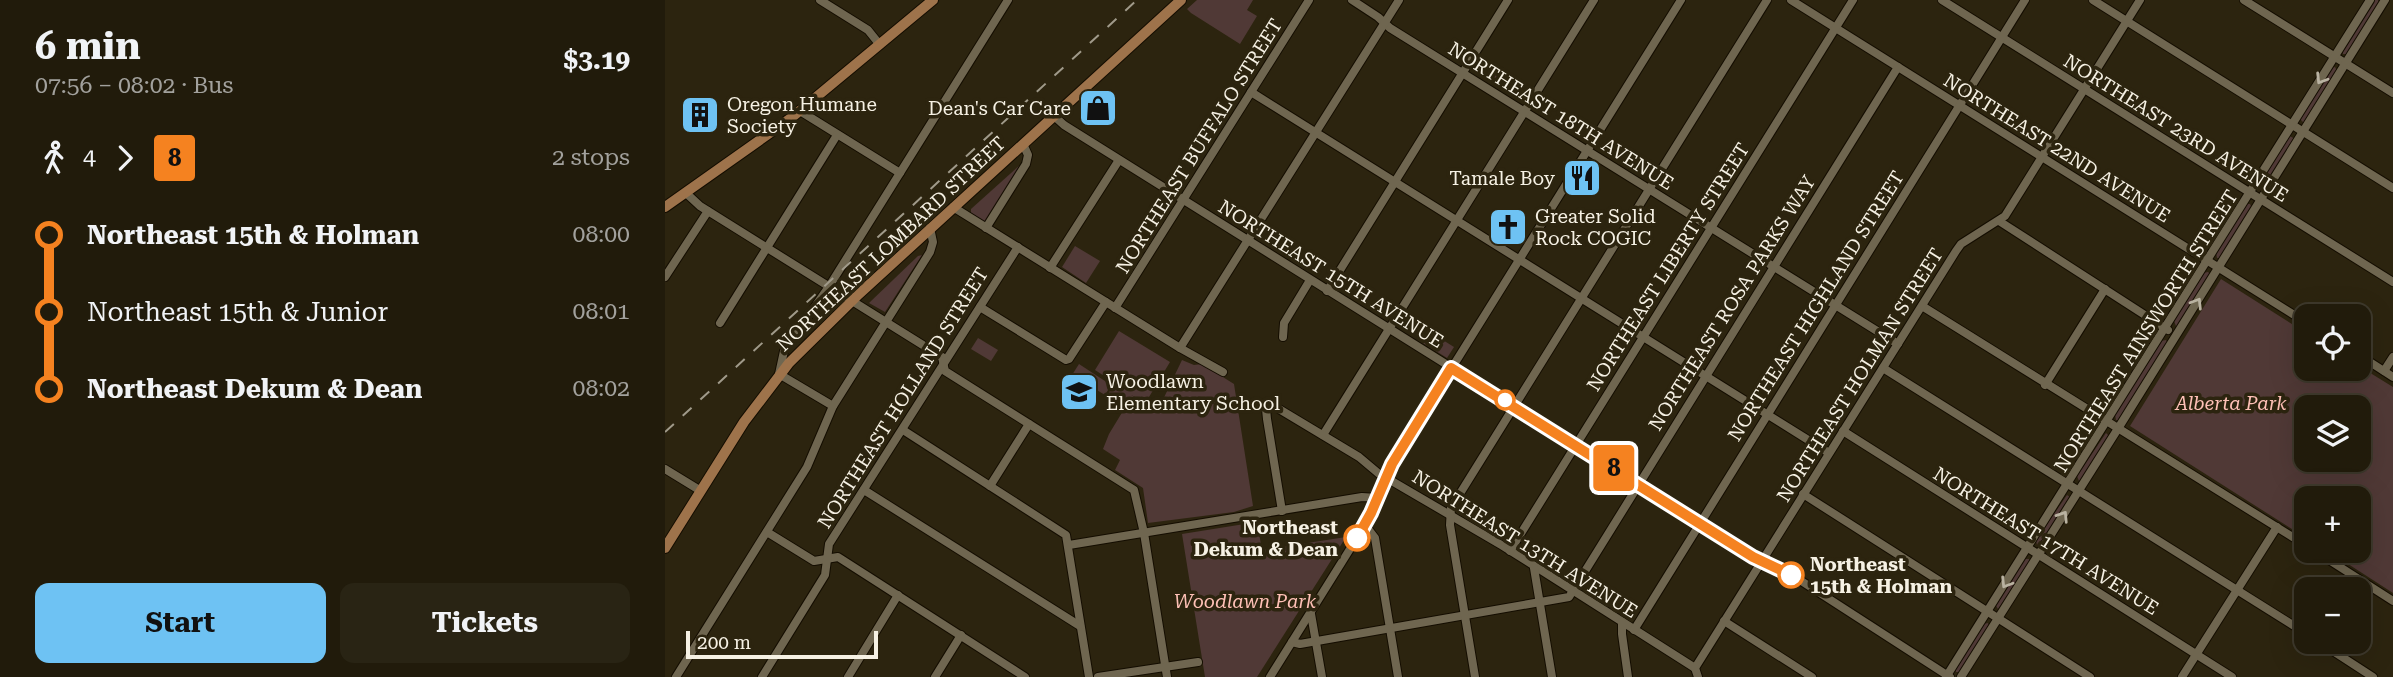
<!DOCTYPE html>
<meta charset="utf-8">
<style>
:root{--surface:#211b0b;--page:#292414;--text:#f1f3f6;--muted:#a2a19d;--line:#3e392c;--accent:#6ec2f3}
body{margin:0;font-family:"Roboto Serif",serif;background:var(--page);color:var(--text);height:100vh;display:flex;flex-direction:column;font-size:26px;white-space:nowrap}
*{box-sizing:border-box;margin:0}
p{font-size:23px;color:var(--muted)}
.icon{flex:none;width:38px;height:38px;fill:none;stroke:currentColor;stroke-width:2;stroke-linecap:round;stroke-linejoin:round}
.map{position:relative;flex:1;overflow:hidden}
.drawer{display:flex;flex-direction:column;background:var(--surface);width:665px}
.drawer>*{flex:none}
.badge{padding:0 14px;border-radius:5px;font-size:24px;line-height:46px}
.buttons{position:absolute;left:1629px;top:304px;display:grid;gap:14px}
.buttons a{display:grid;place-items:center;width:77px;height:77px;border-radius:14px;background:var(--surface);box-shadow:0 7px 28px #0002,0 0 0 2px var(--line);font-size:35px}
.scale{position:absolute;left:21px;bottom:18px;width:192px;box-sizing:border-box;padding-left:7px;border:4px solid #f6f1e4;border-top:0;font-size:19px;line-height:24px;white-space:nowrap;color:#f6f1e4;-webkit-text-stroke:5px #2c240f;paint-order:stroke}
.map>.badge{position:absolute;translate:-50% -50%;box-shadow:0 0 0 4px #fff}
.legs{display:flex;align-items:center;gap:10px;height:77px;padding:0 35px;font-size:23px}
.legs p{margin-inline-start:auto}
.head{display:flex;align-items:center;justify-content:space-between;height:119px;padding:0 35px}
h1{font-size:38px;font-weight:700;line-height:52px}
.primary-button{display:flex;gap:14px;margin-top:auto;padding:14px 35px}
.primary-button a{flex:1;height:80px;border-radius:14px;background:var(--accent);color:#111;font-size:28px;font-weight:700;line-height:80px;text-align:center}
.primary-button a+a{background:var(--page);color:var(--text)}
ul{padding:0 35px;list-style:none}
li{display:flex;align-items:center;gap:24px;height:77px;font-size:26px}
li i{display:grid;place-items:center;width:10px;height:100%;margin:0 9px;background:currentColor}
li i::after{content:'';width:18px;height:18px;margin:-9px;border:5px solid;border-radius:50%;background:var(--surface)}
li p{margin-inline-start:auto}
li:first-child i{background:linear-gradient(#0000 50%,currentColor 0)}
li:last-child i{background:linear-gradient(currentColor 50%,#0000 0)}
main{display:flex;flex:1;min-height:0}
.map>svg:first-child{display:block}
</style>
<main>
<section class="drawer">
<div class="head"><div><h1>6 min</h1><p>07:56 – 08:02 · Bus</p></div><b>$3.19</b></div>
<div class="legs"><svg class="icon" aria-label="walk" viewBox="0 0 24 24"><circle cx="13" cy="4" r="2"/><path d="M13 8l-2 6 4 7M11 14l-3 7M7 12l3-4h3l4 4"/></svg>4<svg class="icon" aria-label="forward" viewBox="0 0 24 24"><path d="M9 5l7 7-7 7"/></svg><b class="badge" style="background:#f58220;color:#111">8</b><p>2 stops</p></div>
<ul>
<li><i style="color:#f58220"></i><b>Northeast 15th &amp; Holman</b><p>08:00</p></li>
<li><i style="color:#f58220"></i><span>Northeast 15th &amp; Junior</span><p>08:01</p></li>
<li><i style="color:#f58220"></i><b>Northeast Dekum &amp; Dean</b><p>08:02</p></li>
</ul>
<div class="primary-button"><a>Start</a><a>Tickets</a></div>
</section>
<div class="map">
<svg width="1728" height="677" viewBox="0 0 1728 677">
<rect width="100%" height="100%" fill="#2c240f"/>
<g fill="#503936" fill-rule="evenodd">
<polygon points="532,0 588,0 582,10 592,16 575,44 526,13 522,9"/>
<polygon points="1708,0 1713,0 1714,3 1682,54 1678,54 1677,51"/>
<polygon points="829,67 840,74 832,87 822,80"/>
<polygon points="1670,67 1672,71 1640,122 1638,122 1635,119 1666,68"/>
<polygon points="1623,135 1630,139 1599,189 1596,190 1592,185"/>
<polygon points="355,165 355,171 322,221 319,222 306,213 306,209"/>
<polygon points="1581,204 1585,204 1587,208 1555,258 1552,258 1551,252"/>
<polygon points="410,246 435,261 421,283 397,267"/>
<polygon points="257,255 220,312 204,303 253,256"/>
<polygon points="1543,272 1545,274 1513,326 1511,326 1509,321 1538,273"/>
<path d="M 1556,279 L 1641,333 L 1642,369 L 1694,369 L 1694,366 L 1728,387 L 1728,593 L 1663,551 L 1694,551 L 1694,499 L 1642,499 L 1641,538 L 1465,426 ZM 1642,408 L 1694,408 L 1694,460 L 1642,460 Z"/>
<polygon points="454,331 505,362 481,402 466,395 492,412 517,360 529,365 537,364 569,384 588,506 569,512 483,523 478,488 450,470 455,460 438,449 444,434 461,406 443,394 450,383 430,370"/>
<polygon points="765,332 789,347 782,358 758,343"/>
<polygon points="313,338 333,350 326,361 306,349"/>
<polygon points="1501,340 1502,342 1454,420 1451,420 1450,415 1496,341"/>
<polygon points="414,364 446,385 440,395 407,375"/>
<polygon points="1441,433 1445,437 1417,480 1414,481 1412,476"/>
<polygon points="1402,495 1405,497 1377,544 1372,545 1371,540"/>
<polygon points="592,522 597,550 681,537 592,677 540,677 517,534"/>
<polygon points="1359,559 1364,559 1365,562 1333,609 1330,604"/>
<polygon points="1323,623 1324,627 1296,672 1291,672 1290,669 1318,624"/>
</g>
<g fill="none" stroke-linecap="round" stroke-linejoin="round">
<defs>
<g id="minor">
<polyline points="155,0 203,30 215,45"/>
<polyline points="687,0 713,17 725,28 1233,344"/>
<polyline points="1126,0 1642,323"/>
<polyline points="1277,0 1728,282"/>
<polyline points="1428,0 1728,188"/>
<polyline points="1579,0 1728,93"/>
<polyline points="586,92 1164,453"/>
<polyline points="135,111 235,173"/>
<polyline points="389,116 399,125 1089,557 1127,575 1285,677"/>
<polyline points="21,193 35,206 277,357 280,371 469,490 479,533 502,677"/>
<polyline points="288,207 515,348 558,372"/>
<polyline points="1334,221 1503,330"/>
<polyline points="321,228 361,164 363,155 358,144"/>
<polyline points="385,268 454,160"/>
<polyline points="0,277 43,211"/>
<polyline points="662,291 843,0"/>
<polyline points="1257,306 1642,546"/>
<polyline points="315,307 401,360 404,359 441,302"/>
<polyline points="450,308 644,0"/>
<polyline points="55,323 172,135"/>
<polyline points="618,337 619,323 645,280"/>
<polyline points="515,348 734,0"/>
<polyline points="1694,355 1728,377"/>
<polyline points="1218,368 1642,634"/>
<polyline points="1719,371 1728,357"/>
<polyline points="1380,385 1440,289"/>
<polyline points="168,406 114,374 119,351 165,285 343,0"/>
<polyline points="238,430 401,535 424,677"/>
<polyline points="1178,431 1567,677"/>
<polyline points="658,435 929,0"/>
<polyline points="0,469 36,491"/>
<polyline points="325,486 364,424"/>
<polyline points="199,490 415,626"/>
<polyline points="1138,494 1425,677"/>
<polyline points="617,511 602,419 601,409 604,403 694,457 713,473 838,546 1030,668"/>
<polyline points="700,525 710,538 733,677"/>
<polyline points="102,532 149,561 173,557 360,677"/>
<polyline points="404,545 697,497 713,498"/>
<polyline points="845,551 1188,0"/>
<polyline points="1650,551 1728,601"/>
<polyline points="869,568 887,677"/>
<polyline points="646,614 657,677"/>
<polyline points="1059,621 1147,677"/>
<polyline points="957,622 957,634 963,677"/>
<polyline points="969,630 1360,0"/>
<polyline points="627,642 635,644 904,597 1233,67"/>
<polyline points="1654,642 1708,677"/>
<polyline points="11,677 142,467 168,406 265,252 268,242 265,228"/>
<polyline points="97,677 160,575 164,544 353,247"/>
<polyline points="183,677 233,595"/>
<polyline points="270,677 296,635"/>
<polyline points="433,677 533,662"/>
<polyline points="605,677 700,525 727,464 1016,0"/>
<polyline points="810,677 785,525 786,508 1102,0"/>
<polyline points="1033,677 1030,668 1291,251 1296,244 1340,216 1475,0"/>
<polyline points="1281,677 1705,0"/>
<polyline points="1296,677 1454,427 1720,0"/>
<polyline points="1517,677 1612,527"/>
</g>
<g id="major">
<polyline points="0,207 126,118 268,0"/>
<polyline points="0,548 79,422 124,363 194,294 516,0"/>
</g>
</defs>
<use href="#minor" stroke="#140d00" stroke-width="10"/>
<use href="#major" stroke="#140d00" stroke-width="12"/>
<use href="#minor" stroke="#6f6650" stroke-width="8"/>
<use href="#major" stroke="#9e734b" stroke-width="10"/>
<polyline stroke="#a09a8a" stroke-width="2" stroke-dasharray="12 12" stroke-linecap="butt" points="0,432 472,0"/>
</g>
<defs><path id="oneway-chevron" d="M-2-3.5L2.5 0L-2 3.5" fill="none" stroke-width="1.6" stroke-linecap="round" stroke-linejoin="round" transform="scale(1.75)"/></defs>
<g stroke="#b9b2a1">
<use href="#oneway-chevron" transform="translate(1656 79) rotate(122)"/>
<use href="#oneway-chevron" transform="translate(1532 303) rotate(-58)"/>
<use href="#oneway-chevron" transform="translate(1398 516) rotate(-57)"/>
<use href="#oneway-chevron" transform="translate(1341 583) rotate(122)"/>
</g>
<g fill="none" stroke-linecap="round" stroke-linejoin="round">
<defs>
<polyline id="line-1" points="692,538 706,513 727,464 786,368 1088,557 1126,575"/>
</defs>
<use href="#line-1" stroke="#fff" stroke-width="16"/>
<use href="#line-1" stroke="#f58220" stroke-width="10"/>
</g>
<defs>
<symbol id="shop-square" viewBox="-11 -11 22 22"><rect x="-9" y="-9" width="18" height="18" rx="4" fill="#6ec2f3" stroke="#2c240f"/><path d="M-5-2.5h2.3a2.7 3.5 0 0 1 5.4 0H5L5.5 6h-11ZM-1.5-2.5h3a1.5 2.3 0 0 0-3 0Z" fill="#111"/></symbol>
<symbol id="building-square" viewBox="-11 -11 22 22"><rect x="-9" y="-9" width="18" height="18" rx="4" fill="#6ec2f3" stroke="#2c240f"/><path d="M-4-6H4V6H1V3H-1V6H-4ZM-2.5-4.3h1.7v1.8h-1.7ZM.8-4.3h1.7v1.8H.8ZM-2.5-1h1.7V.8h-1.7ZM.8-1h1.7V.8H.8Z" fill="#111"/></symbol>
<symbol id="restaurant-square" viewBox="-11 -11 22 22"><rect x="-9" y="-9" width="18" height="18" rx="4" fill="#6ec2f3" stroke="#2c240f"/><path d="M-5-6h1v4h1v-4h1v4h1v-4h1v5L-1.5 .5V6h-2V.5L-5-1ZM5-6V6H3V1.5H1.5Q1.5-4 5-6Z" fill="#111"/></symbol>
<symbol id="church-square" viewBox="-11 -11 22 22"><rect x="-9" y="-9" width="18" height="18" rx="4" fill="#6ec2f3" stroke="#2c240f"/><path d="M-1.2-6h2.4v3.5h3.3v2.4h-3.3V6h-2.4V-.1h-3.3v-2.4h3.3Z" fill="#111"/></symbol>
<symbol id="school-square" viewBox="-11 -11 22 22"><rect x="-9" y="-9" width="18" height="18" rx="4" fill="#6ec2f3" stroke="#2c240f"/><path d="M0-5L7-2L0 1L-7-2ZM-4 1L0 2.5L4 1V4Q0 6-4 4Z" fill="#111"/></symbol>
</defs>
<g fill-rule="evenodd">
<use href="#shop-square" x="411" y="86" width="44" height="44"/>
<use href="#building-square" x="13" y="93" width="44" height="44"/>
<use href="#restaurant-square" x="895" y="156" width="44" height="44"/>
<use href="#church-square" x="821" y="205" width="44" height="44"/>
<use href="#school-square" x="392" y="370" width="44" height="44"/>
</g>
<g fill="#fff" stroke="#f58220" stroke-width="3.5">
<circle cx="840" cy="400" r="9"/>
<circle cx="692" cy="538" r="12"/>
<circle cx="1126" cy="575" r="12"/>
</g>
<g text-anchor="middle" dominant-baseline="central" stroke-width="7" stroke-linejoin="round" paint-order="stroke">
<g font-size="19" fill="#f6f1e4" stroke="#2c240f" text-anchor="start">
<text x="62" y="104">Oregon Humane<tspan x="62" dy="22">Society</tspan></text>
<text x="406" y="108" text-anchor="end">Dean's Car Care</text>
<text x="890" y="178" text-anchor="end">Tamale Boy</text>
<text x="870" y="216">Greater Solid<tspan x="870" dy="22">Rock COGIC</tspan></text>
<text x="441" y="381">Woodlawn<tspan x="441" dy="22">Elementary School</tspan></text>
</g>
<g font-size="19" fill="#f6f1e4" stroke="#2c240f">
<text transform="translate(896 116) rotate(32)">NORTHEAST 18TH AVENUE</text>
<text transform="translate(1511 128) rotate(32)">NORTHEAST 23RD AVENUE</text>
<text transform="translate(534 146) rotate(-58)">NORTHEAST BUFFALO STREET</text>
<text transform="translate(1392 148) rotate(32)">NORTHEAST 22ND AVENUE</text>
<text transform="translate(226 244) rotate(-43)">NORTHEAST LOMBARD STREET</text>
<text transform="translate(1003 267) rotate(-58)">NORTHEAST LIBERTY STREET</text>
<text transform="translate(666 274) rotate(32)">NORTHEAST 15TH AVENUE</text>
<text transform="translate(1067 303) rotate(-58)">NORTHEAST ROSA PARKS WAY</text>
<text transform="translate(1151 306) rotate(-58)">NORTHEAST HIGHLAND STREET</text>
<text transform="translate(1481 331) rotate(-58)">NORTHEAST AINSWORTH STREET</text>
<text transform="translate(1195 375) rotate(-58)">NORTHEAST HOLMAN STREET</text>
<text transform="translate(238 398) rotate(-58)">NORTHEAST HOLLAND STREET</text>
<text transform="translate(1381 541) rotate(32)">NORTHEAST 17TH AVENUE</text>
<text transform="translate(860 544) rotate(32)">NORTHEAST 13TH AVENUE</text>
</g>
<g font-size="19" font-style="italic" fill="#fec0b6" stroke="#2c240f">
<text x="1566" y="403">Alberta Park</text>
<text x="580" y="601">Woodlawn Park</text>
</g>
<g font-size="19" font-weight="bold" fill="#f6f1e4" stroke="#2c240f" text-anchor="end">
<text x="673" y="527">Northeast<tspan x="673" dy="22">Dekum &amp; Dean</tspan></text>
<text x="1145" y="564" text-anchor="start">Northeast<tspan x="1145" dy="22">15th &amp; Holman</tspan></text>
</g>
</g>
</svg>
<div class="buttons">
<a><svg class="icon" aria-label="locate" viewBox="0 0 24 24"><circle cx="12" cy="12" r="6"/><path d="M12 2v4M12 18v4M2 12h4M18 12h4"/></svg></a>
<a><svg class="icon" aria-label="layers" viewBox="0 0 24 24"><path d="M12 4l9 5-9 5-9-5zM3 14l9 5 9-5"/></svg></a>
<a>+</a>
<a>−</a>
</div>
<div class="scale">200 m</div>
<b class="badge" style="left:949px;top:468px;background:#f58220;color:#111">8</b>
</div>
</main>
